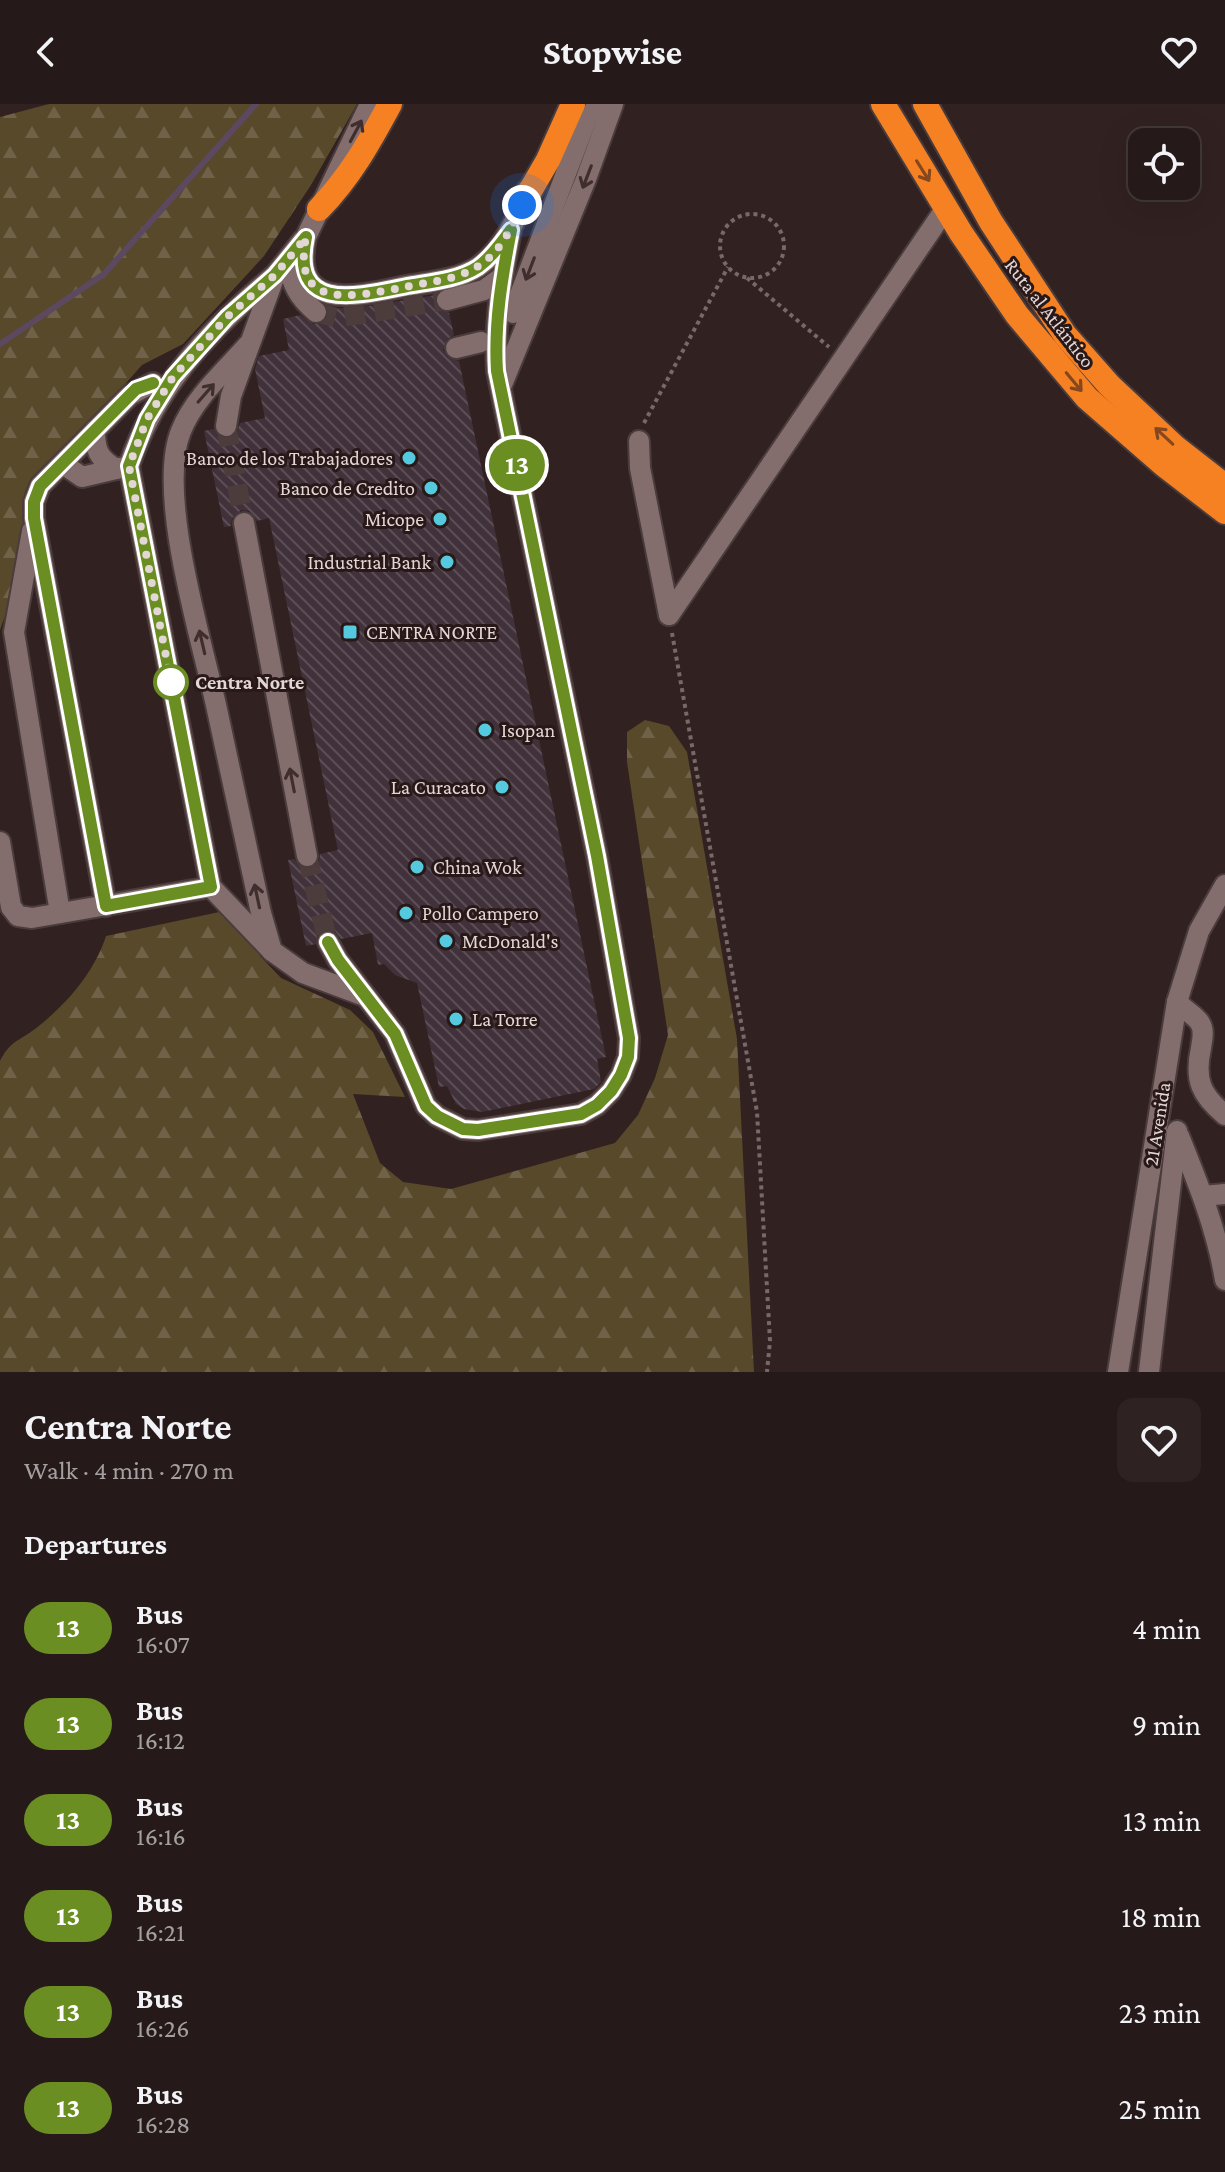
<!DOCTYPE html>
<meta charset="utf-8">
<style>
:root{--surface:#261919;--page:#2e2222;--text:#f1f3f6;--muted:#a4a0a2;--line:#423838}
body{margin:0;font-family:"Crimson Pro",serif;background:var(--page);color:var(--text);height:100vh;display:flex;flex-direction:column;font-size:30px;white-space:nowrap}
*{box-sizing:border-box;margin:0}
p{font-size:26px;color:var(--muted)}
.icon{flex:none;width:44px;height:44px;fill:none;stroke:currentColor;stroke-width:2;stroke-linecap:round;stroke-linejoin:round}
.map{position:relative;height:1268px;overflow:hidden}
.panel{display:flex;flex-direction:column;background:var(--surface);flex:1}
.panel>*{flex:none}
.badge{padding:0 16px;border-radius:26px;font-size:28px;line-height:52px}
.buttons{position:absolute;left:1128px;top:24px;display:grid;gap:16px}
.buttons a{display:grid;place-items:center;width:72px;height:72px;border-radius:16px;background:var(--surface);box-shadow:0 8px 32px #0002,0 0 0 2px var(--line);font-size:40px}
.you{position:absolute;width:40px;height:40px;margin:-20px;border:6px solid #fff;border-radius:50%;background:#1a73e8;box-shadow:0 0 0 12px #1a73e833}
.map>.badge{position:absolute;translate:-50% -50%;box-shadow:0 0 0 4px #fff}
h2{padding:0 24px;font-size:30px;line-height:72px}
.round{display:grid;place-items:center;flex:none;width:84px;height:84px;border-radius:16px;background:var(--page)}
.headline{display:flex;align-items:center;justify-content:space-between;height:136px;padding:0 24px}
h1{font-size:38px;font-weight:700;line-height:60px}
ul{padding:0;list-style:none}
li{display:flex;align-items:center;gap:24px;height:96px;padding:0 24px}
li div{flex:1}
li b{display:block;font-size:30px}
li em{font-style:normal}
li .badge{min-width:88px;font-weight:700;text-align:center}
header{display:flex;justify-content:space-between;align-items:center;height:104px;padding:0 24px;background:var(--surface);font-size:36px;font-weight:700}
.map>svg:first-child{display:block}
</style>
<header><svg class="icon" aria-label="back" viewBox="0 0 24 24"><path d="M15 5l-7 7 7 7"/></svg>Stopwise<svg class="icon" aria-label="heart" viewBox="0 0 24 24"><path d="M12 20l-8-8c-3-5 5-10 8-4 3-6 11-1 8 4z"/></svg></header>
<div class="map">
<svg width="1225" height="1268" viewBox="0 0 1225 1268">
<defs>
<pattern id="forest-firs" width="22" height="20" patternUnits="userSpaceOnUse" patternTransform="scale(2)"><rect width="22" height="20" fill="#57492a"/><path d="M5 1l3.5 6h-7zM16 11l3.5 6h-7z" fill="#6f6248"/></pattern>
<pattern id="building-back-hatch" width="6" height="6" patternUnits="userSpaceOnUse" patternTransform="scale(2)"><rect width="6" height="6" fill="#41313a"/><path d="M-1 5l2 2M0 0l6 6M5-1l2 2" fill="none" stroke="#5c4e56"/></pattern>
</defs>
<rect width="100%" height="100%" fill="#322121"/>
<g fill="url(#forest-firs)">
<polygon points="49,0 357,0 311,81 264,152 183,240 142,261 49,366 25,387 26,452 0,526 0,13"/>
<path d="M 645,616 L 669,622 L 687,648 L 737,935 L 754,1268 L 0,1268 L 0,957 C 10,937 19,937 35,925 C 66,901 94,869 106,832 L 243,803 L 260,852 L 281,874 L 350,906 L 373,928 L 405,993 L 353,990 L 380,1059 L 403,1078 L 451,1085 L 615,1039 L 638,1011 L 655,974 L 668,931 L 627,658 L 627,628 Z"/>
</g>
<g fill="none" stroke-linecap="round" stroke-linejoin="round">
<polyline stroke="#5c4960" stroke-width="6" points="0,240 104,170 256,0"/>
</g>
<polygon fill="url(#building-back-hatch)" points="436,191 434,199 437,205 449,209 454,231 447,235 443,246 447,253 459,257 606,953 597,955 601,978 594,985 482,1008 464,1005 456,1000 447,982 439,983 417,879 395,871 384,860 378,861 372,829 341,835 335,827 327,825 317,831 316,840 306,842 288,756 294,755 302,764 310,765 319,757 320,750 338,746 269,414 257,417 249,407 241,406 232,414 231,422 224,423 204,327 214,325 218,332 230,334 236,330 240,319 265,314 255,265 259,252 289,246 283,215 300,211 313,220 319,220 326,216 329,205 369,202"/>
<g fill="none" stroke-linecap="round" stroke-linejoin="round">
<g stroke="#4d3c3c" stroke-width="20" stroke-dasharray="20 10" stroke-linecap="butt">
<polyline points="316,208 337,214 447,196"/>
<polyline points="226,322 244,419"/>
<polyline points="307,752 328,838"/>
</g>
<defs>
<g id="minor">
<path d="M 370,0 L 306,133 C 290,210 358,192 406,182 C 429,178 458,176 478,163 C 504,145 517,115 527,86"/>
<path d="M 287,157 C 292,180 298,193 316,208"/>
<polyline points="447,196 484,186 502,173"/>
<polyline points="513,209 587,14 600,0"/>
<path d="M 248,241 C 225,267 194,294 181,327 C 156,388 201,534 216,601 C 231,671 246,740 261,809 L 272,847 L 303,869 L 365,892"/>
<polyline points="456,244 481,238"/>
<polyline points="501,283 586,75 613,0"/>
<polyline points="226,322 231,292 275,171 303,136"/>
<path d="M 95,326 C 95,346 98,354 116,365"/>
<polyline points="639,337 640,364 669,511"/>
<polyline points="63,360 82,373 129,362"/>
<polyline points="244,419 307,752"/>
<polyline points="32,427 14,528 60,809"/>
<polyline points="669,511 946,104"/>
<polyline points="0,738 11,803 18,812 32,814 211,783"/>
<polyline points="106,802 34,414 34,398 40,382 130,291 153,279"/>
<path d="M 328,838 L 338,856 L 395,930 L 426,1002 L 437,1012 L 463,1025 L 478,1026 L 581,1010 L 597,1001 L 611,987 L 621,971 L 628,953 L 629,934 L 597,752 L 497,267 C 494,219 502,173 511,126"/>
<path d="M 272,847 L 211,783 L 129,362 C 155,282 211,224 275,171"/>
<path d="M 1177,898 C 1183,905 1196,912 1200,919 C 1205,927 1202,936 1201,944 C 1194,976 1201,991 1225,1011"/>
<path d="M 1179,1032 C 1198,1079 1217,1126 1225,1176"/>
<polyline points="1203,1092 1225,1090"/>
<polyline points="1118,1268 1177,898 1199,827 1225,781"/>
<polyline points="1149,1268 1177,1027"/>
</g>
<g id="highway">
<polyline points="883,0 961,129 1017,211 1087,294 1164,361 1225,408"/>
<polyline points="925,0 991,118 1065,231 1109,281 1175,343 1225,382"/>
<polyline points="522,101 548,56 573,0"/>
<path d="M 319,105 C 350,73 369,39 390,0"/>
</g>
</defs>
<use href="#minor" stroke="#4a3c3c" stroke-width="24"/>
<use href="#highway" stroke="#4a3c3c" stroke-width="28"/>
<g stroke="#786968" stroke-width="4" stroke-dasharray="4 4" stroke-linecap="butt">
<circle cx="752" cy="142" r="32"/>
<polyline points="747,174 829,243"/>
<polyline points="644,319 728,163"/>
<polyline points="672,529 757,1008 770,1237 767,1268"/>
</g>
<use href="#minor" stroke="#836e6d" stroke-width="20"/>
<use href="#highway" stroke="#f68123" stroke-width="24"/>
</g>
<defs><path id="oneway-shaft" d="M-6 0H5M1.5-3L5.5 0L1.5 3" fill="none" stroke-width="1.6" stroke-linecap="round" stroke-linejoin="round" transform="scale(2)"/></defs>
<g stroke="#3f2e2d">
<use href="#oneway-shaft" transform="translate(356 27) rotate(-62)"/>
<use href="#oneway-shaft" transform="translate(587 73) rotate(111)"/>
<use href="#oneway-shaft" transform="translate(530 165) rotate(111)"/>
<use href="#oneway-shaft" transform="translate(206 289) rotate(-49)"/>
<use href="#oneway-shaft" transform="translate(202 538) rotate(-103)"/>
<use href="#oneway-shaft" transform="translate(292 676) rotate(-101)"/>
<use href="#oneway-shaft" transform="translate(257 792) rotate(-102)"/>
</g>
<g stroke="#85471d">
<use href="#oneway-shaft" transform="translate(923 67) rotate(58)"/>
<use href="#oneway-shaft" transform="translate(1074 278) rotate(50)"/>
<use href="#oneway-shaft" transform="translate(1164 332) rotate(-137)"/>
</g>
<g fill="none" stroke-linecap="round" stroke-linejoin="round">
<defs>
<path id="line" d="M 153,279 L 136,285 L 130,291 L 40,382 L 34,398 L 34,414 L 106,802 L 211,783 L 129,362 L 147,315 L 173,273 L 227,213 L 275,171 L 306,133 C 290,210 358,192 407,182 C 430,178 458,176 478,163 C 492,153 501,139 511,126 C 502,173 494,219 497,267 L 597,752 L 629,934 L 628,953 L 621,971 L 611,987 L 597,1001 L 581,1010 L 478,1026 L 463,1025 L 437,1012 L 426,1002 L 395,930 L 338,856 L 328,838"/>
</defs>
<use href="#line" stroke="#fff" stroke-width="18"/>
<use href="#line" stroke="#6b8e23" stroke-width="12"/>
<path stroke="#e3d7d6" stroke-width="8" stroke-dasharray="0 14.4" d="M 171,578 L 129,362 L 147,315 L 173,273 L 227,213 L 275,171 L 306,133 C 291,209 356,192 405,183 C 428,178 455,176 475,164 C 499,151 511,125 522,101"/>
</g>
<g fill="#55cadf" stroke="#281818" stroke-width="3">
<circle cx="409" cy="354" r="8"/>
<circle cx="431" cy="384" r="8"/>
<circle cx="440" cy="415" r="8"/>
<circle cx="447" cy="458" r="8"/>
<rect x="342" y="520" width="16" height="16" rx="4"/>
<circle cx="485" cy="626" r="8"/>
<circle cx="502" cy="683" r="8"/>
<circle cx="417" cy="763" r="8"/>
<circle cx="406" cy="809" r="8"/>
<circle cx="446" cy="837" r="8"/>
<circle cx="456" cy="915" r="8"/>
</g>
<circle fill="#fff" stroke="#6b8e23" stroke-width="4" cx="171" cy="578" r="16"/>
<g text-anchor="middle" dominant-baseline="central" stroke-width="6" stroke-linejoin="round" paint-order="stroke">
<g font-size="20" fill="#e3d7d6" stroke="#281818">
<text transform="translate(1050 209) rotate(52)">Ruta al Atlántico</text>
<text transform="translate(1157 1020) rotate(-81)">21 Avenida</text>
</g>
<g font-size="20" fill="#e3d7d6" stroke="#281818" text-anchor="start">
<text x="393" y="354" text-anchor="end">Banco de los Trabajadores</text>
<text x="415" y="384" text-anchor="end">Banco de Credito</text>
<text x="424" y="415" text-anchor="end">Micope</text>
<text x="431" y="458" text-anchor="end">Industrial Bank</text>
<text x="366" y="528">CENTRA NORTE</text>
<text x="501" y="626">Isopan</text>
<text x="486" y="683" text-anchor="end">La Curacato</text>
<text x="433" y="763">China Wok</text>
<text x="422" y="809">Pollo Campero</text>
<text x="462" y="837">McDonald's</text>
<text x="472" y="915">La Torre</text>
</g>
<g font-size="20" font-weight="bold" fill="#e3d7d6" stroke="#281818" text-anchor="start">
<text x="195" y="578">Centra Norte</text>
</g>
</g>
</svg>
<div class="buttons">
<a><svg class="icon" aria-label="locate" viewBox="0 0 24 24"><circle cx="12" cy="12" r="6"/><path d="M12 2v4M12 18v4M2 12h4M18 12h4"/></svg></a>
</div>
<div class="you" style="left:522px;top:101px"></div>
<b class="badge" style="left:517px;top:361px;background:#6b8e23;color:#fff">13</b>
</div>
<section class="panel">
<div class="headline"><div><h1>Centra Norte</h1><p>Walk · 4 min · 270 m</p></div><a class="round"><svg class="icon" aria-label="heart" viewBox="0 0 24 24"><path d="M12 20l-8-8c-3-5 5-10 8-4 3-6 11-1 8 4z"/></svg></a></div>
<h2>Departures</h2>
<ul>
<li><span class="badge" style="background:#6b8e23;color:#fff">13</span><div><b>Bus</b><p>16:07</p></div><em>4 min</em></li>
<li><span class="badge" style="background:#6b8e23;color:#fff">13</span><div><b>Bus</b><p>16:12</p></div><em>9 min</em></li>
<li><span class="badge" style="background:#6b8e23;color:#fff">13</span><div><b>Bus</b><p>16:16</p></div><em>13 min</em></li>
<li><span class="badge" style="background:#6b8e23;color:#fff">13</span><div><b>Bus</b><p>16:21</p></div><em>18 min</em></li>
<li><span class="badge" style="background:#6b8e23;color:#fff">13</span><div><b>Bus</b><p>16:26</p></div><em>23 min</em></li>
<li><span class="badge" style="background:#6b8e23;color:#fff">13</span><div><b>Bus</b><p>16:28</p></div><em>25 min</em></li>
</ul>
</section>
